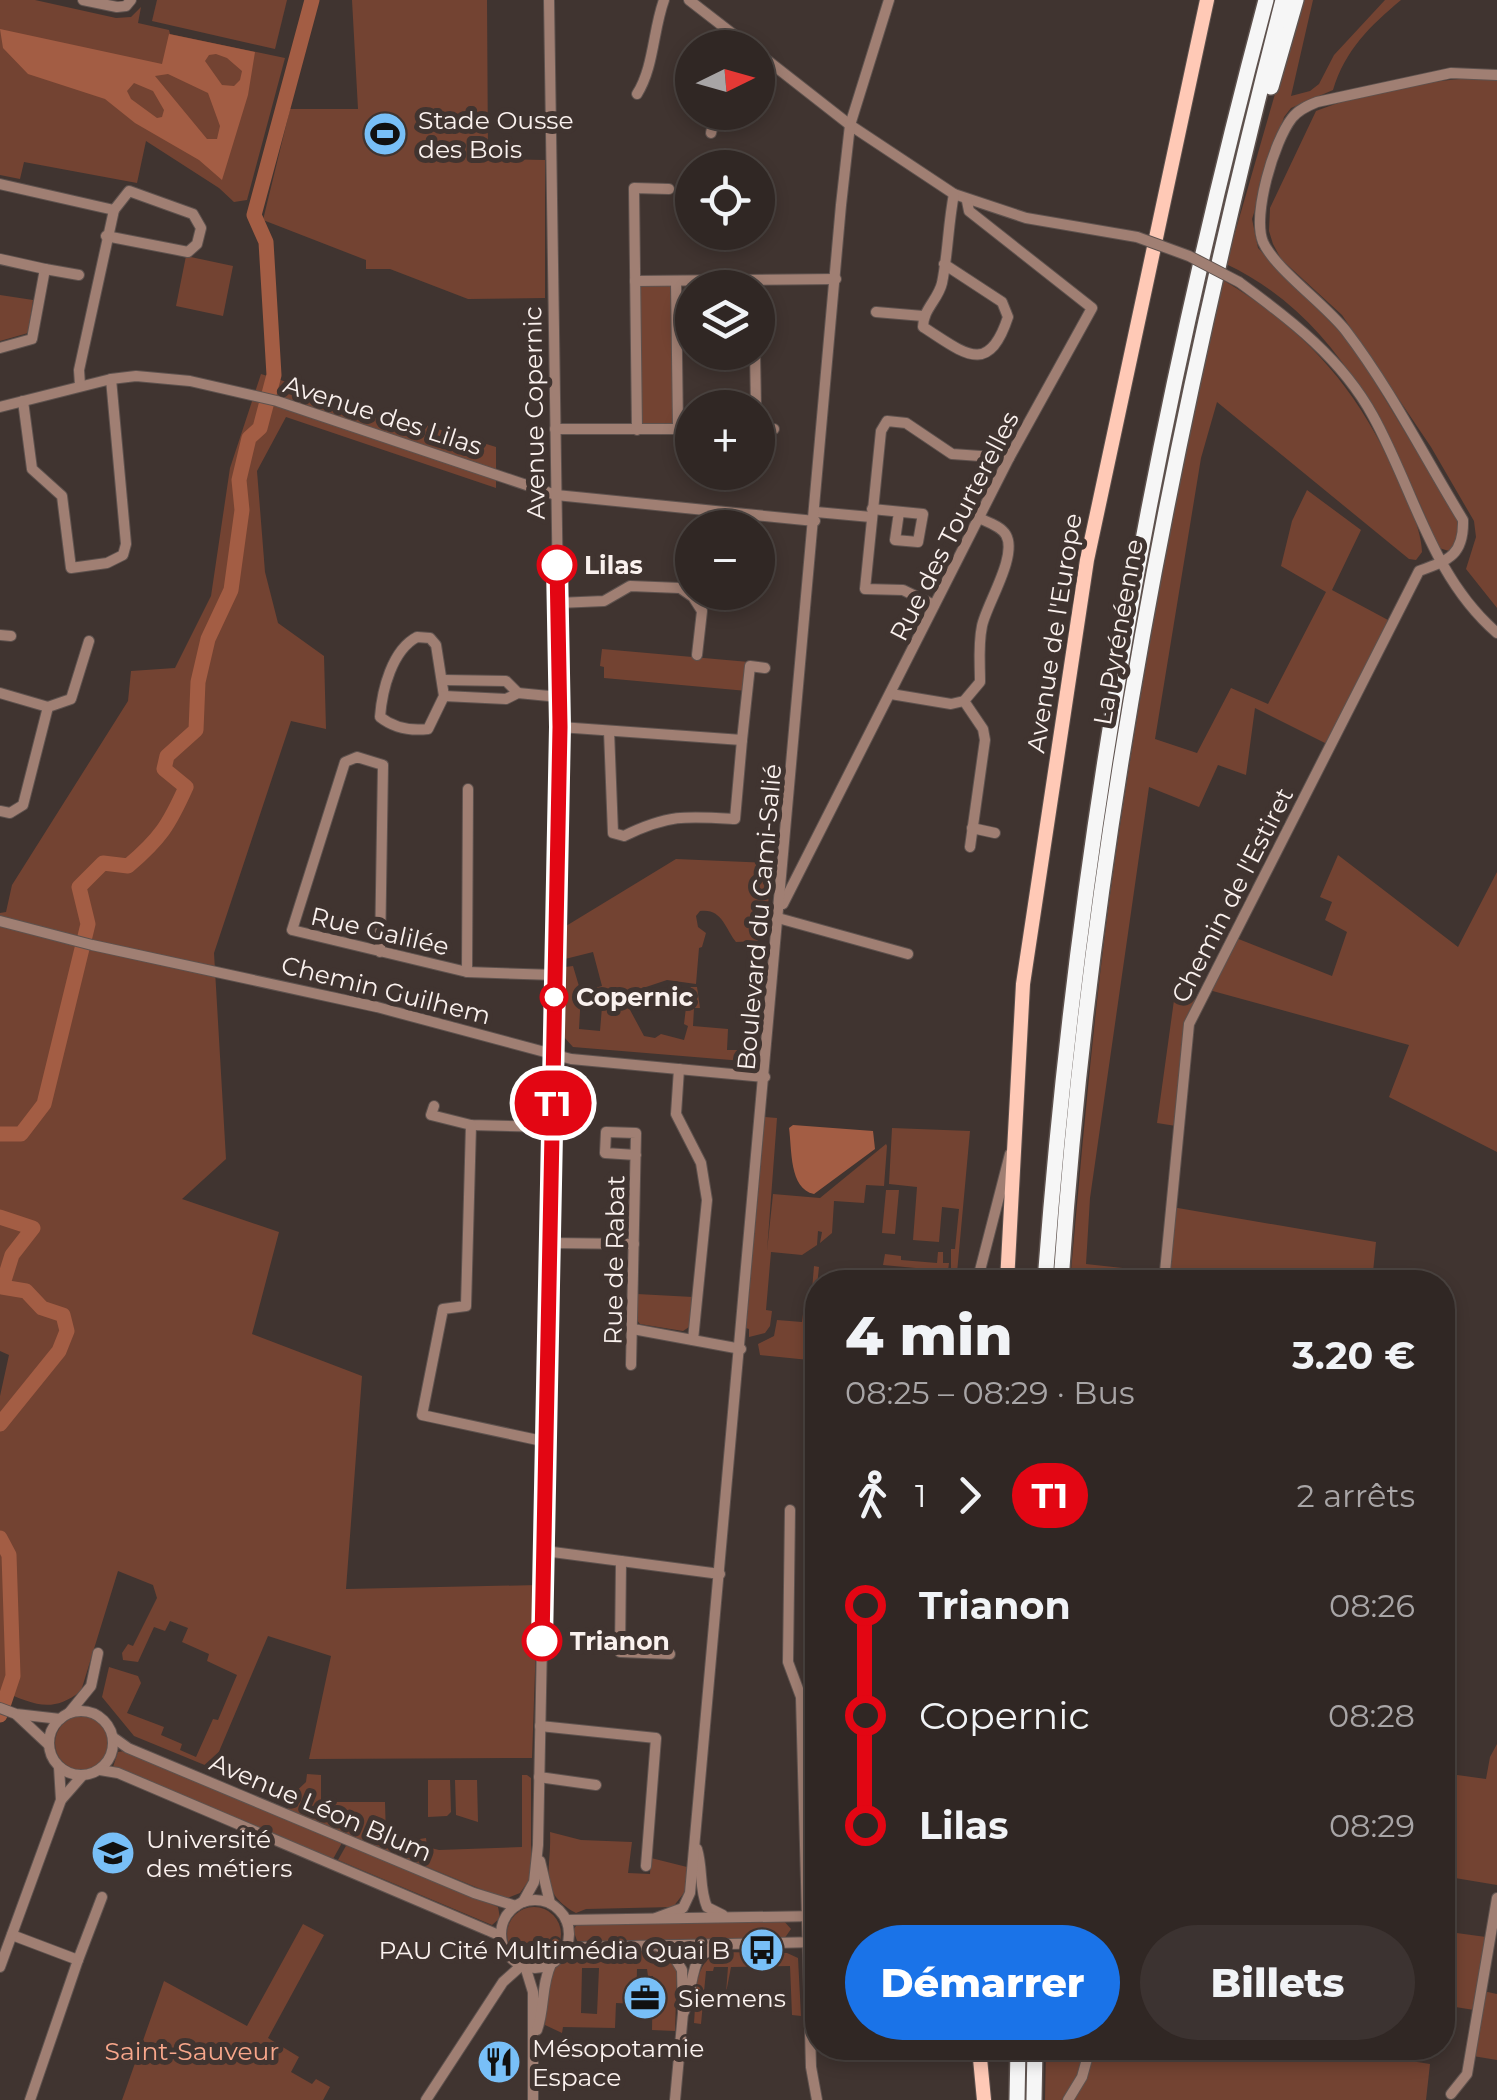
<!DOCTYPE html>
<html lang="fr">
<meta charset="utf-8">
<style>
:root{--surface:#302724;--page:#3c3331;--text:#f1f3f6;--muted:#a8a5a6;--line:#4b4441;--accent:#1a73e8}
body{margin:0;font-family:Montserrat,sans-serif;background:var(--page);color:var(--text);height:100vh;display:flex;flex-direction:column;font-size:38px;white-space:nowrap}
*{box-sizing:border-box;margin:0}
p{font-size:32px;color:var(--muted)}
.icon{flex:none;width:55px;height:55px;fill:none;stroke:currentColor;stroke-width:2;stroke-linecap:round;stroke-linejoin:round}
.map{position:relative;flex:1;overflow:hidden}
.drawer{position:absolute;left:805px;top:1270px;width:650px;height:790px;display:flex;flex-direction:column;background:var(--surface);border-radius:40px;box-shadow:0 5px 15px #0003,0 0 0 2px var(--line)}
.drawer>*{flex:none}
.badge{padding:0 20px;border-radius:32px;font-size:35px;line-height:65px}
.needle{width:65px;rotate:85deg}
.tools{position:absolute;left:675px;top:30px;display:grid;gap:20px}
.tools a{display:grid;place-items:center;width:100px;height:100px;border-radius:50%;background:var(--surface);box-shadow:0 5px 15px #0003,0 0 0 2px var(--line);font-size:50px}
.map>.badge{position:absolute;translate:-50% -50%;box-shadow:0 0 0 5px #fff}
.legs{display:flex;align-items:center;gap:15px;height:110px;padding:0 40px;font-size:32px}
.legs p{margin-inline-start:auto}
.summary{display:flex;align-items:center;justify-content:space-between;height:170px;padding:0 40px}
h1{font-size:55px;font-weight:800;line-height:75px}
.action{display:flex;gap:20px;margin-top:auto;padding:20px 40px}
.action a{flex:1;height:115px;border-radius:60px;background:var(--accent);color:#fff;font-size:40px;font-weight:800;line-height:115px;text-align:center}
.action a+a{background:var(--page);color:var(--text)}
ul{padding:0 40px;list-style:none}
li{display:flex;align-items:center;gap:35px;height:110px;font-size:38px}
li i{display:grid;place-items:center;width:15px;height:100%;margin:0 12px;background:currentColor}
li i::after{content:'';width:25px;height:25px;margin:-12px;border:8px solid;border-radius:50%;background:var(--surface)}
li p{margin-inline-start:auto}
li:first-child i{background:linear-gradient(#0000 50%,currentColor 0)}
li:last-child i{background:linear-gradient(currentColor 50%,#0000 0)}
.map>svg:first-child{display:block}
</style>
<div class="map">
<svg width="1497" height="2100" viewBox="0 0 1497 2100">
<rect width="100%" height="100%" fill="#403430"/>
<g fill="#734332" fill-rule="evenodd">
<polygon points="0,0 35,0 116,18 131,17 141,7 138,23 169,30 170,34 285,58 247,200 234,202 219,188 146,141 137,183 24,162 20,179 0,175"/>
<polygon points="157,0 287,0 275,49 152,21"/>
<polygon points="352,0 487,0 488,159 545,160 545,298 468,299 390,269 366,269 366,260 263,220 290,109 358,109"/>
<path d="M 1302,0 L 1313,0 L 1291,96 L 1310,91 L 1319,84 L 1334,55 L 1385,0 L 1401,0 C 1370,26 1345,50 1333,90 L 1291,108 L 1284,117 L 1252,219 L 1258,248 L 1340,332 L 1359,356 L 1460,523 L 1454,548 L 1449,551 L 1439,548 C 1392,438 1341,318 1226,264 Z"/>
<path d="M 1497,77 L 1497,608 L 1466,569 L 1476,537 L 1474,521 L 1431,447 L 1342,315 L 1281,259 L 1273,244 L 1269,231 L 1270,208 L 1316,111 C 1369,90 1440,78 1497,77 Z"/>
<polygon points="186,256 233,266 223,316 176,306"/>
<path d="M 1223,280 C 1310,332 1361,393 1401,486 C 1410,507 1421,529 1422,552 L 1416,560 L 1409,559 L 1217,402 L 1201,458 L 1155,739 L 1197,753 L 1231,688 L 1268,704 L 1326,592 L 1281,566 L 1292,521 L 1307,490 L 1361,530 L 1332,590 L 1388,620 L 1327,744 L 1255,708 L 1246,775 L 1218,765 L 1199,807 L 1149,787 L 1090,1198 L 1086,1264 L 1159,1272 L 1159,1282 L 1070,1282 C 1083,1139 1095,995 1116,853 C 1144,661 1180,470 1223,280 Z"/>
<polygon points="635,285 676,285 678,424 637,423"/>
<polygon points="0,295 33,300 28,333 0,341"/>
<path d="M 261,374 L 496,447 L 496,488 L 286,417 L 257,471 L 265,572 L 278,623 L 324,656 L 326,729 L 291,721 L 214,953 L 226,1159 L 182,1199 L 279,1232 L 252,1334 L 362,1376 L 346,1589 L 538,1585 L 532,1758 L 309,1759 L 331,1656 L 268,1636 L 212,1768 L 134,1736 L 102,1697 L 109,1667 L 138,1676 L 141,1683 L 127,1713 L 164,1727 L 161,1735 L 182,1744 L 180,1750 L 196,1757 L 213,1719 L 218,1720 L 237,1675 L 207,1661 L 209,1654 L 182,1642 L 188,1628 L 170,1621 L 165,1631 L 154,1627 L 138,1662 L 123,1660 L 122,1653 L 128,1644 L 133,1646 L 157,1598 L 153,1585 L 118,1571 L 81,1691 C 50,1715 34,1703 0,1691 L 0,1396 L 9,1355 L 0,1351 L 0,913 L 6,912 L 12,885 L 128,701 L 131,671 L 175,668 L 211,596 L 230,468 Z"/>
<polygon points="602,649 749,662 747,691 604,678 604,667 600,666"/>
<polygon points="1338,855 1458,947 1497,872 1497,1152 1389,1097 1409,1045 1209,990 1236,938 1332,976 1347,932 1325,920 1332,902 1320,897"/>
<path d="M 676,859 L 772,863 L 765,936 L 757,941 L 736,942 C 725,928 722,908 700,911 L 696,916 L 698,927 L 706,933 L 702,947 L 699,948 L 696,984 L 667,980 L 622,995 L 644,1036 L 655,1038 L 661,1034 L 684,1040 L 688,1026 L 684,1024 L 688,991 L 691,987 L 697,987 L 700,1008 L 694,1008 L 693,1026 L 728,1029 L 727,1050 L 741,1050 L 742,1042 L 749,1042 L 756,963 L 762,964 L 754,1052 L 743,1061 L 573,1047 L 564,1037 L 565,967 L 573,966 L 581,993 L 579,1029 L 600,1031 L 603,995 L 595,988 L 602,986 L 593,952 L 565,959 L 566,926 Z"/>
<polygon points="1175,993 1196,999 1184,1022 1176,1126 1157,1123"/>
<polygon points="765,1117 777,1118 767,1251 773,1194 820,1198 886,1144 887,1146 884,1186 866,1185 864,1203 834,1201 832,1233 820,1243 822,1232 818,1231 817,1245 802,1255 771,1252 766,1310 772,1311 770,1326 765,1333 749,1337 749,1329 746,1328"/>
<polygon points="892,1128 970,1131 957,1273 951,1272 951,1249 955,1249 959,1209 942,1207 939,1242 913,1240 917,1187 889,1184"/>
<polygon points="886,1190 899,1190 895,1234 882,1233"/>
<polygon points="1172,1207 1376,1242 1372,1282 1167,1282"/>
<polygon points="938,1252 943,1252 943,1263 949,1263 948,1271 883,1265 885,1254 901,1256 901,1260 937,1263"/>
<polygon points="814,1266 819,1267 809,1360 760,1355 758,1344 774,1336 777,1320 802,1322 803,1314 810,1314"/>
<polygon points="637,1294 693,1297 689,1327 683,1331 640,1324 636,1319"/>
<circle cx="82" cy="1743" r="27"/>
<polygon points="1497,1744 1497,1885 1443,1876 1443,1773 1486,1779 1490,1757"/>
<polygon points="124,1751 343,1841 333,1859 113,1767 118,1752"/>
<polygon points="307,1774 321,1775 321,1802 385,1802 386,1838 406,1838 407,1841 426,1838 427,1847 439,1850 522,1847 522,1775 527,1775 531,1778 531,1877 520,1893 505,1899 288,1810 288,1799 306,1782"/>
<polygon points="428,1780 450,1780 451,1812 447,1816 428,1817"/>
<polygon points="455,1780 477,1780 478,1822 456,1815"/>
<path d="M 550,1832 L 581,1840 L 632,1842 L 628,1873 L 650,1874 L 651,1858 L 691,1868 L 687,1889 L 673,1907 L 586,1909 L 576,1913 C 537,1891 552,1870 550,1832 Z"/>
<polygon points="347,1844 498,1907 500,1918 492,1925 338,1860"/>
<circle cx="534" cy="1934" r="27"/>
<polygon points="783,1920 791,1929 784,1939 578,1943 573,1930 578,1923"/>
<polygon points="303,1924 324,1935 268,2038 299,2057 291,2072 312,2084 316,2079 330,2087 323,2100 122,2100 164,1981 247,2026"/>
<polygon points="1442,1931 1486,1937 1474,2010 1443,2005"/>
<path d="M 659,1951 L 677,1966 L 675,2031 L 652,2030 L 653,1976 L 648,1976 L 647,1969 L 637,1969 L 636,2004 L 616,2003 L 615,2028 L 563,2027 L 562,2033 L 545,2025 L 547,1976 C 573,1942 620,1952 659,1951 ZM 582,1968 L 599,1968 L 597,2014 L 581,2013 Z"/>
<path d="M 722,1952 L 787,1953 L 798,1958 L 801,2016 L 792,2015 L 790,1966 L 731,1967 L 726,1993 L 728,1967 L 714,1967 L 713,1971 L 706,1971 L 701,2024 L 694,2023 C 697,1997 691,1960 722,1952 Z"/>
<polygon points="1483,1991 1497,1994 1497,2060 1473,2056"/>
<polygon points="1046,2048 1374,2048 1373,2055 1430,2064 1426,2100 1045,2100"/>
</g>
<g fill="#a35d44" fill-rule="evenodd">
<path d="M 0,29 L 162,64 L 169,34 L 255,52 L 248,95 L 222,180 L 199,160 L 135,123 L 105,99 L 28,74 L 3,48 ZM 216,54 L 227,58 L 242,71 L 240,80 L 234,86 L 222,85 L 205,61 L 209,55 ZM 168,74 L 208,93 L 220,126 L 217,139 L 207,139 L 155,76 ZM 134,83 L 153,91 L 164,110 L 162,117 L 157,118 L 131,99 L 127,91 Z"/>
<path d="M 793,1125 L 873,1131 L 875,1149 L 814,1194 C 789,1189 792,1149 789,1128 Z"/>
</g>
<g fill="none" stroke-linecap="round" stroke-linejoin="round">
<g stroke="#a35d44" stroke-width="15">
<path d="M 0,1134 L 21,1134 L 44,1104 L 88,924 L 79,887 L 103,863 L 128,866 C 160,839 169,825 186,787 L 164,769 L 167,756 L 196,730 L 198,682 L 208,639 L 231,590 L 242,510 L 239,480 L 249,438 L 260,428 L 274,375 L 266,242 L 254,215 L 312,0"/>
<polyline points="0,1217 33,1228 12,1255 2,1287 26,1291 42,1308 63,1315 67,1331 59,1351 0,1424"/>
<polyline points="0,1538 9,1555 13,1676 0,1715"/>
</g>
<defs>
<g id="minor">
<polyline points="83,0 117,7 126,6 131,0"/>
<polyline points="689,0 751,48"/>
<polyline points="758,53 850,125 954,194 1026,218 1137,237"/>
<path d="M 637,94 C 654,67 653,30 664,0"/>
<polyline points="711,133 716,112"/>
<polyline points="0,184 114,210 129,191 193,214 201,228 197,244 188,252 106,236"/>
<polyline points="0,259 45,269 32,339 0,348"/>
<path d="M 944,264 L 1002,302 L 1008,317 C 988,378 963,352 923,327 C 923,309 938,300 942,283 C 948,254 948,224 954,194"/>
<polyline points="45,269 79,275"/>
<polyline points="635,281 836,279"/>
<polyline points="676,281 678,429"/>
<path d="M 1239,282 C 1291,320 1342,359 1373,416 C 1414,490 1431,576 1497,633"/>
<polyline points="876,312 923,316"/>
<polyline points="755,352 756,408"/>
<polyline points="80,385 79,370 114,210"/>
<polyline points="23,401 32,469 62,496 71,568 107,563 123,555 126,544 111,379"/>
<polyline points="0,407 111,379 136,376 190,381 277,401 556,495 815,521"/>
<polyline points="555,429 692,429"/>
<polyline points="758,429 774,429"/>
<polyline points="637,430 634,188 669,189"/>
<polyline points="872,509 923,514 918,542 895,540 899,512"/>
<polyline points="816,512 871,517"/>
<polyline points="558,603 604,601 630,586 680,588 693,597 702,611 697,655"/>
<polyline points="934,605 903,590 865,589 881,431 887,421 906,423 952,454 1009,458"/>
<polyline points="0,635 11,636"/>
<path d="M 417,637 L 430,638 L 436,645 L 444,696 L 428,729 C 411,731 394,728 380,717 C 382,690 392,650 417,637 Z"/>
<polyline points="444,680 506,681 518,693"/>
<polyline points="0,693 48,707"/>
<path d="M 891,694 L 951,704 L 964,701 L 980,682 C 980,663 978,645 982,626 C 986,605 1018,556 1006,535 C 1001,526 987,522 979,518"/>
<polyline points="444,696 506,699 518,693 559,697"/>
<polyline points="964,701 983,729 985,740 970,847"/>
<polyline points="560,727 742,740 750,666 765,668"/>
<path d="M 609,731 L 613,833 L 624,836 C 669,814 687,816 735,819 L 742,740"/>
<polyline points="0,811 10,813 23,805 48,707 71,699 89,641"/>
<polyline points="972,828 995,833"/>
<polyline points="783,904 1009,458 1092,308 969,211 967,201"/>
<polyline points="778,918 908,954"/>
<polyline points="0,921 92,945 377,1007 571,1059 765,1077"/>
<polyline points="380,952 383,765 357,757 345,762 292,930 467,972 555,975"/>
<polyline points="467,972 468,789"/>
<polyline points="679,1069 676,1114 701,1163 707,1200 693,1340"/>
<polyline points="434,1106 431,1115 471,1125 553,1127"/>
<polyline points="471,1125 466,1306 443,1309 422,1415 547,1442"/>
<polyline points="550,1243 634,1244"/>
<polyline points="977,1282 1010,1154"/>
<path d="M 1164,1282 L 1189,1024 L 1419,571 C 1449,560 1464,555 1463,520 C 1425,458 1391,390 1346,331 C 1325,304 1275,269 1263,242 C 1252,215 1274,141 1292,118 C 1298,110 1307,106 1317,102 L 1451,73 L 1497,75"/>
<polyline points="633,1329 741,1349"/>
<polyline points="631,1365 636,1133 606,1132 605,1153 636,1155"/>
<polyline points="790,1510 788,1662 801,1697 811,2067 817,2100"/>
<polyline points="545,1551 720,1574"/>
<polyline points="621,1561 620,1652 670,1654"/>
<polyline points="0,1708 16,1714 60,1719"/>
<circle cx="81" cy="1743" r="32"/>
<polyline points="69,1713 91,1686 98,1653"/>
<polyline points="17,1715 49,1745"/>
<polyline points="540,1726 656,1738 646,1866"/>
<polyline points="114,1738 128,1748 474,1893 516,1906"/>
<polyline points="59,1767 61,1800"/>
<polyline points="100,1770 118,1773 501,1936"/>
<polyline points="539,1777 596,1785"/>
<path d="M 697,1849 C 703,1869 699,1888 707,1907 L 723,1915"/>
<polyline points="540,1861 550,1903"/>
<circle cx="535" cy="1934" r="34"/>
<polyline points="523,1902 534,1882 538,1845 560,727 549,0"/>
<polyline points="656,1918 683,1908 690,1893 841,205 850,125 889,0"/>
<polyline points="566,1920 818,1916"/>
<polyline points="12,1935 78,1960 30,2100"/>
<polyline points="659,1947 673,1955 682,1970 683,2013 675,2100"/>
<polyline points="564,1951 581,1947 818,1942"/>
<polyline points="78,1960 102,1897"/>
<polyline points="525,1966 533,1992 533,2100"/>
<polyline points="0,1967 61,1800 82,1776"/>
<path d="M 684,2012 C 692,1993 690,1973 700,1955 L 721,1947"/>
<path d="M 537,2030 C 545,2008 541,1985 551,1964"/>
<polyline points="1451,2094 1467,2074 1497,1898"/>
<polyline points="426,2100 503,1982 522,1965"/>
<polyline points="1068,2100 1082,2077 1090,2048"/>
</g>
<g id="major">
<polyline points="1007,1282 1023,984 1087,560 1207,0"/>
<polyline points="979,2048 984,2100"/>
</g>
<g id="highway">
<polyline points="1271,87 1296,0"/>
<path d="M 1045,1282 C 1077,849 1154,420 1266,0"/>
<path d="M 1061,1282 C 1090,848 1175,421 1283,0"/>
<polyline points="1017,2100 1018,2048"/>
<polyline points="1034,2100 1035,2048"/>
</g>
</defs>
<use href="#minor" stroke="#5e524e" stroke-width="12"/>
<use href="#major" stroke="#5e524e" stroke-width="16"/>
<use href="#highway" stroke="#5e524e" stroke-width="18"/>
<use href="#minor" stroke="#a07f73" stroke-width="10"/>
<use href="#major" stroke="#ffc9b6" stroke-width="14"/>
<use href="#highway" stroke="#f6f6f6" stroke-width="15"/>
<defs>
<polyline id="minor-bridge" points="1137,237 1189,256 1239,282"/>
</defs>
<use href="#minor-bridge" stroke="#5e524e" stroke-width="12" stroke-linecap="butt"/>
<use href="#minor-bridge" stroke="#a07f73" stroke-width="10"/>
</g>
<g fill="none" stroke-linecap="round" stroke-linejoin="round">
<defs>
<polyline id="line-1" points="542,1641 560,727 557,565"/>
</defs>
<use href="#line-1" stroke="#fff" stroke-width="22"/>
<use href="#line-1" stroke="#e30613" stroke-width="15"/>
</g>
<defs>
<symbol id="stadium-disc" viewBox="-11 -11 22 22"><circle r="9.5" fill="#78bff7" stroke="#403430"/><path d="M0-5a6.5 5 0 1 0 0 10a6.5 5 0 1 0 0-10ZM-3.5-1.8h7v3.6h-7Z" fill="#111"/></symbol>
<symbol id="university-disc" viewBox="-11 -11 22 22"><circle r="9.5" fill="#78bff7" stroke="#403430"/><path d="M0-5L7-2L0 1L-7-2ZM-4 1L0 2.5L4 1V4Q0 6-4 4Z" fill="#111"/></symbol>
<symbol id="bus-disc" viewBox="-11 -11 22 22"><circle r="9.5" fill="#78bff7" stroke="#403430"/><path d="M-5-6H5V4H4V6H2V4H-2V6H-4V4H-5ZM-3.5-4V0h7V-4ZM-3.5 1.2v1.5H-2V1.2ZM2 1.2v1.5H3.5V1.2Z" fill="#111"/></symbol>
<symbol id="office-disc" viewBox="-11 -11 22 22"><circle r="9.5" fill="#78bff7" stroke="#403430"/><path d="M-6-3h4V-5.5h4V-3h4V5H-6ZM-1-4.5V-3h2v-1.5ZM-6 0V1H6V0Z" fill="#111"/></symbol>
<symbol id="restaurant-disc" viewBox="-11 -11 22 22"><circle r="9.5" fill="#78bff7" stroke="#403430"/><path d="M-5-6h1v4h1v-4h1v4h1v-4h1v5L-1.5 .5V6h-2V.5L-5-1ZM5-6V6H3V1.5H1.5Q1.5-4 5-6Z" fill="#111"/></symbol>
</defs>
<g fill-rule="evenodd">
<use href="#stadium-disc" x="360" y="109" width="50" height="50"/>
<use href="#university-disc" x="88" y="1828" width="50" height="50"/>
<use href="#bus-disc" x="737" y="1925" width="50" height="50"/>
<use href="#office-disc" x="620" y="1973" width="50" height="50"/>
<use href="#restaurant-disc" x="474" y="2037" width="50" height="50"/>
</g>
<g fill="#fff" stroke="#e30613" stroke-width="5">
<circle cx="557" cy="565" r="18"/>
<circle cx="554" cy="997" r="12"/>
<circle cx="542" cy="1641" r="18"/>
</g>
<g text-anchor="middle" dominant-baseline="central" stroke-width="10" stroke-linejoin="round" paint-order="stroke">
<g font-size="25" fill="#faf1ee" stroke="#403430" text-anchor="start">
<text x="418" y="120">Stade Ousse<tspan x="418" dy="29">des Bois</tspan></text>
<text x="146" y="1839">Université<tspan x="146" dy="29">des métiers</tspan></text>
<text x="730" y="1950" text-anchor="end">PAU Cité Multimédia Quai B</text>
<text x="678" y="1998">Siemens</text>
<text x="532" y="2048">Mésopotamie<tspan x="532" dy="29">Espace</tspan></text>
</g>
<g font-size="25" fill="#faf1ee" stroke="#403430">
<text transform="translate(534 413) rotate(-91)">Avenue Copernic</text>
<text transform="translate(383 415) rotate(18)">Avenue des Lilas</text>
<text transform="translate(954 526) rotate(-63)">Rue des Tourterelles</text>
<text transform="translate(1118 632) rotate(-80)">La Pyrénéenne</text>
<text transform="translate(1054 633) rotate(-81)">Avenue de l'Europe</text>
<text transform="translate(1232 895) rotate(-63)">Chemin de l'Estiret</text>
<text transform="translate(759 917) rotate(-85)">Boulevard du Cami-Salié</text>
<text transform="translate(380 931) rotate(13)">Rue Galilée</text>
<text transform="translate(386 990) rotate(14)">Chemin Guilhem</text>
<text transform="translate(614 1260) rotate(-89)">Rue de Rabat</text>
<text transform="translate(321 1807) rotate(23)">Avenue Léon Blum</text>
</g>
<g font-size="25" font-weight="bold" fill="#faf1ee" stroke="#403430" text-anchor="start">
<text x="584" y="565">Lilas</text>
<text x="576" y="997">Copernic</text>
<text x="570" y="1641">Trianon</text>
</g>
<g font-size="25" fill="#f8a78b" stroke="#403430">
<text x="192" y="2051">Saint-Sauveur</text>
</g>
</g>
</svg>
<div class="tools">
<a><svg class="needle" viewBox="-14 -14 28 28"><path d="M0-13l5 13h-10z" fill="#e53935"/><path d="M0 13l5-13h-10z" fill="#a8a5a6"/></svg></a>
<a><svg class="icon" aria-label="locate" viewBox="0 0 24 24"><circle cx="12" cy="12" r="6"/><path d="M12 2v4M12 18v4M2 12h4M18 12h4"/></svg></a>
<a><svg class="icon" aria-label="layers" viewBox="0 0 24 24"><path d="M12 4l9 5-9 5-9-5zM3 14l9 5 9-5"/></svg></a>
<a>+</a>
<a>−</a>
</div>
<b class="badge" style="left:553px;top:1103px;background:#e30613;color:#fff">T1</b>
<section class="drawer">
<div class="summary"><div><h1>4 min</h1><p>08:25 – 08:29 · Bus</p></div><b>3.20 €</b></div>
<div class="legs"><svg class="icon" aria-label="walk" viewBox="0 0 24 24"><circle cx="13" cy="4" r="2"/><path d="M13 8l-2 6 4 7M11 14l-3 7M7 12l3-4h3l4 4"/></svg>1<svg class="icon" aria-label="forward" viewBox="0 0 24 24"><path d="M9 5l7 7-7 7"/></svg><b class="badge" style="background:#e30613;color:#fff">T1</b><p>2 arrêts</p></div>
<ul>
<li><i style="color:#e30613"></i><b>Trianon</b><p>08:26</p></li>
<li><i style="color:#e30613"></i><span>Copernic</span><p>08:28</p></li>
<li><i style="color:#e30613"></i><b>Lilas</b><p>08:29</p></li>
</ul>
<div class="action"><a>Démarrer</a><a>Billets</a></div>
</section>
</div>
